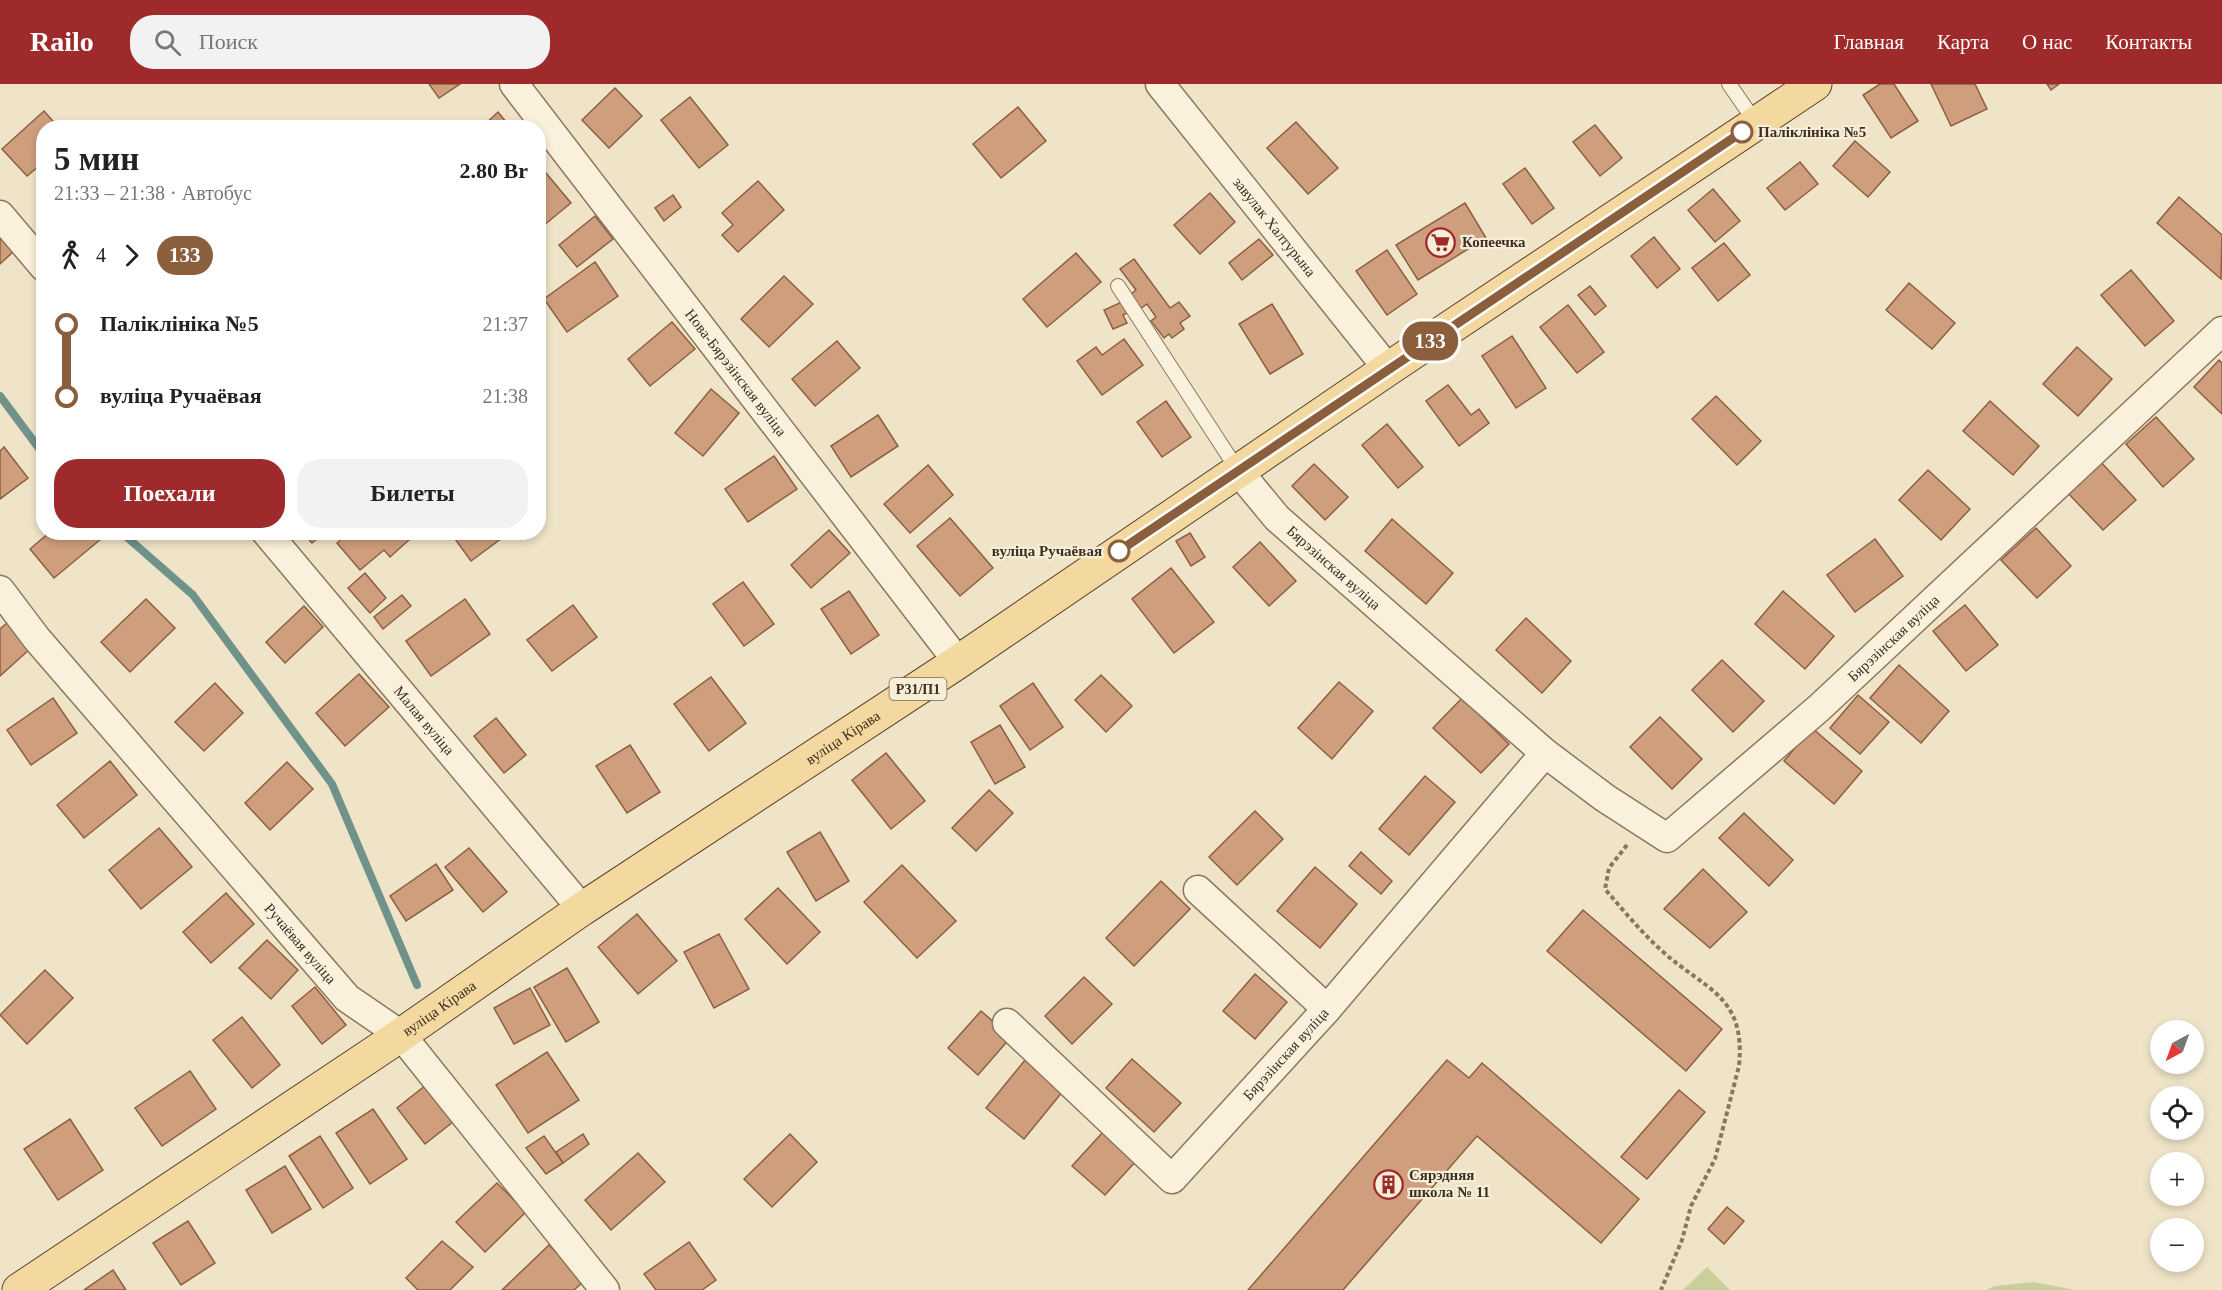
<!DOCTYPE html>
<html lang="ru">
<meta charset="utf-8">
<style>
:root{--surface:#fff;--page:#f2f2f2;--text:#222;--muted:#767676;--accent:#9e2a2b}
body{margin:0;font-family:Georgia,serif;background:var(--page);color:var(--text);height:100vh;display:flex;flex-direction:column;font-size:22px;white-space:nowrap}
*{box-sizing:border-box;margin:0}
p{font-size:20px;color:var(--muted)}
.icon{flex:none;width:33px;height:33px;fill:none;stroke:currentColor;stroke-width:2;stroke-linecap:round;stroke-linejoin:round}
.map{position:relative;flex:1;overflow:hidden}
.details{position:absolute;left:36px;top:36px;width:510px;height:420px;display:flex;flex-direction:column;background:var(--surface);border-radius:24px;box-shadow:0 3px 9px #0003}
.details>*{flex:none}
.badge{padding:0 12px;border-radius:20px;font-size:21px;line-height:39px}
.needle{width:39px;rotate:221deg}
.buttons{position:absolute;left:2150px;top:936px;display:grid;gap:12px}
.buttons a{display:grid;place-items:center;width:54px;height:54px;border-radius:50%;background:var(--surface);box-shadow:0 3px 9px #0003;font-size:30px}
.map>.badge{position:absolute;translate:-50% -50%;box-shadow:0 0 0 3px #fff}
.legs{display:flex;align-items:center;gap:9px;height:66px;padding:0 18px;font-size:20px}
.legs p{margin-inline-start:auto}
.overview{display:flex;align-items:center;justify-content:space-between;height:102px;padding:0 18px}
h1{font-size:33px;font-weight:700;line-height:45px}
.action{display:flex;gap:12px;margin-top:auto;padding:12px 18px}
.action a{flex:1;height:69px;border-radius:24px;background:var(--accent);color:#fff;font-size:24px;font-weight:700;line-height:69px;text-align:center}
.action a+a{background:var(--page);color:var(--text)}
ul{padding:0 18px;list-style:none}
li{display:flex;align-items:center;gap:21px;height:72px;font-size:22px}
li i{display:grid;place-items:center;width:9px;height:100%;margin:0 8px;background:currentColor}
li i::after{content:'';width:15px;height:15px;margin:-8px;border:4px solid;border-radius:50%;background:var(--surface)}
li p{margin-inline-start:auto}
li:first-child i{background:linear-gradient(#0000 50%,currentColor 0)}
li:last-child i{background:linear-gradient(currentColor 50%,#0000 0)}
header{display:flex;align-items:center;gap:36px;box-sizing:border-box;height:84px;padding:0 30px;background:var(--accent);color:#fff}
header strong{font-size:28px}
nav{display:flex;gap:33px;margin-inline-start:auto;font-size:21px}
.search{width:420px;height:54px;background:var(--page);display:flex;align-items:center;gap:15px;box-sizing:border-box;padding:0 21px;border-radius:24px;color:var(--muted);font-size:22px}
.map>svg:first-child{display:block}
</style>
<header>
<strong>Railo</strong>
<div class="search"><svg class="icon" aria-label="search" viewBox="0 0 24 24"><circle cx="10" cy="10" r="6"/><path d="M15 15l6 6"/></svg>Поиск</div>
<nav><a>Главная</a><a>Карта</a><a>О нас</a><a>Контакты</a></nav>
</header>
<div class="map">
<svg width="2222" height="1206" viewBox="0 0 2222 1206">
<rect width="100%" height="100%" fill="#f0e4c8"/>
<g fill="#c9cf9b">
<polygon points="1707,1183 1730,1206 1683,1206"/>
<polygon points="2034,1198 2075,1206 1986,1206 1995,1202"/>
</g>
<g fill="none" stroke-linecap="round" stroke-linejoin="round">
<g stroke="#6f938a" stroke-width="8">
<polyline points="0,312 44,371"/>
<polyline points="121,448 193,511 332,700 417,901"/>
</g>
</g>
<g fill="#cf9f7d" stroke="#8d5f41" stroke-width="1.5">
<polygon points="429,0 460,0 439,14"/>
<polygon points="1880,0 1894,0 1918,37 1891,54 1863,11"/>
<polygon points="1931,0 1975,0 1987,25 1951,42"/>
<polygon points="2047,0 2059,0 2051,6"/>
<polygon points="615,4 642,32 609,64 582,36"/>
<polygon points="690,13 728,61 699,84 661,36"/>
<polygon points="1018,23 1046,57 1001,94 973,60"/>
<polygon points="44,27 59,44 44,44 44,78 27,92 2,65"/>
<polygon points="498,28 511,44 481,44"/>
<polygon points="1296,38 1338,84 1308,110 1267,64"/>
<polygon points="1595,41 1622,74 1600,92 1573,58"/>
<polygon points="1855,57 1890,88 1868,113 1833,82"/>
<polygon points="1800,78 1818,100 1785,126 1767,104"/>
<polygon points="1525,84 1554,124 1532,140 1503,100"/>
<polygon points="546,89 571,119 538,146 538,95"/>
<polygon points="758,97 784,126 738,168 722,151 733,141 722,129"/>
<polygon points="1713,105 1740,137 1715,158 1688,126"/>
<polygon points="1210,109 1235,138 1200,170 1174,141"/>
<polygon points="673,111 681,123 664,137 655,124"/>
<polygon points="2179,113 2222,151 2221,195 2157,139"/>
<polygon points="1465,119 1486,154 1418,196 1396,161"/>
<polygon points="595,132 613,155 577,183 559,161"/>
<polygon points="1654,153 1680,185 1657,204 1631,172"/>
<polygon points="0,154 13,168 0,180"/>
<polygon points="1259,155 1273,171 1242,196 1229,179"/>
<polygon points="1724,159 1750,191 1718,217 1692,184"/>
<polygon points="1387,166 1417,210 1387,231 1356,187"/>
<polygon points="1076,169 1101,198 1047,243 1023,215"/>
<polygon points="1134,175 1170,224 1179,218 1190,232 1180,239 1184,245 1172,254 1169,250 1164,254 1151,237 1156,233 1147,220 1140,225 1130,211 1136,206 1120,185"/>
<polygon points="595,178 618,212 567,248 544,215"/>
<polygon points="2131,186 2174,237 2145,262 2101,211"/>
<polygon points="784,192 813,220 769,263 741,235"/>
<polygon points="1909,199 1955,239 1932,265 1886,226"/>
<polygon points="1590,202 1606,222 1595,231 1578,211"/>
<polygon points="1124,217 1129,228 1123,231 1127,239 1113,245 1104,226"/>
<polygon points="1272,220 1303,270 1270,290 1239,240"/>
<polygon points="1568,221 1604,268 1577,289 1540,243"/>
<polygon points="672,238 695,265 650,302 628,275"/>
<polygon points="1512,252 1546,304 1516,324 1482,272"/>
<polygon points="1124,255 1143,281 1102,311 1077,277 1096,263 1102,271"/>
<polygon points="44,256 44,269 38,260"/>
<polygon points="837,257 860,284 815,322 792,295"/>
<polygon points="2077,263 2112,295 2078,332 2043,300"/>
<polygon points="2219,276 2222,279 2222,330 2194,303"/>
<polygon points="1448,301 1471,331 1479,325 1489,339 1459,362 1426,317"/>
<polygon points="711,305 739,329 703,372 675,349"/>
<polygon points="1716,312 1761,357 1737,381 1692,335"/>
<polygon points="1166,317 1191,353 1162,373 1137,338"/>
<polygon points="1990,317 2039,362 2013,391 1963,347"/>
<polygon points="878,331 898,362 851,393 831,362"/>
<polygon points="2156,333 2194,375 2163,403 2126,360"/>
<polygon points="1387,340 1423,383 1398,404 1362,361"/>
<polygon points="4,363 28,394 0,415 0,367"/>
<polygon points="774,372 797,405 748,438 725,405"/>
<polygon points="2099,376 2136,416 2103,446 2066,407"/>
<polygon points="1314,380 1348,413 1325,436 1292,402"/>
<polygon points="928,381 953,411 910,449 884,420"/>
<polygon points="1928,386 1970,425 1941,456 1899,416"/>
<polygon points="950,434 993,484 960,512 917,462"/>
<polygon points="1392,435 1453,489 1426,520 1365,467"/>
<polygon points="2036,444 2071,482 2037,514 2001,476"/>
<polygon points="829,446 850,469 811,504 791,481"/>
<polygon points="50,448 95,448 101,455 54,494 30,465"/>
<polygon points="302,448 325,448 312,459"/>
<polygon points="349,448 405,448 410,455 390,473 384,466 360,486 337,459"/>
<polygon points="450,448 510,448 471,477"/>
<polygon points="1190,449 1205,473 1191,482 1176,457"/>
<polygon points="1875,455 1903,492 1855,528 1827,491"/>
<polygon points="1260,458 1296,497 1269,522 1233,483"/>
<polygon points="1171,484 1214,538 1174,569 1132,515"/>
<polygon points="365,489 386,514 370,529 348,504"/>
<polygon points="743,498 774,540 744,562 713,520"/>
<polygon points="849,507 879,551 851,570 821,525"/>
<polygon points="1783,507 1834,552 1805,585 1755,540"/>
<polygon points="402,511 411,522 383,545 374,533"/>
<polygon points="146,515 175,544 130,588 101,558"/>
<polygon points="465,515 490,550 431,592 406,557"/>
<polygon points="573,521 597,553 552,587 527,556"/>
<polygon points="1965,521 1998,561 1966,587 1933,547"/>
<polygon points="304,522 323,543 285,579 266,558"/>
<polygon points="1526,534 1571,577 1542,609 1496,566"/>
<polygon points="8,538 31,564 0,592 0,545"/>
<polygon points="1722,576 1764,617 1733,648 1692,606"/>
<polygon points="1899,581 1949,627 1921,659 1870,614"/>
<polygon points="359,590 389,623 345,662 316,629"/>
<polygon points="1101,591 1132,622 1106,648 1075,616"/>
<polygon points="711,593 746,639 709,667 674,620"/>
<polygon points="1339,598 1373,627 1332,675 1298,644"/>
<polygon points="215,599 243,629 204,667 175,638"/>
<polygon points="1033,599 1063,643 1030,666 1000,622"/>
<polygon points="1858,611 1889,638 1860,670 1830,644"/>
<polygon points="53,614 77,649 31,681 7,646"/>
<polygon points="1462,614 1509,660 1481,689 1433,644"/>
<polygon points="1660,633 1702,675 1672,705 1630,663"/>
<polygon points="496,634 526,671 504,689 474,652"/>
<polygon points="1000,641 1025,683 995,700 971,658"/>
<polygon points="1812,644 1862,687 1834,720 1784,677"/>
<polygon points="630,661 660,708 627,729 596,682"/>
<polygon points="886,669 925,717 891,745 852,696"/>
<polygon points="110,677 137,711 84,754 57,721"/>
<polygon points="287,678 313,705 270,746 245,719"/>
<polygon points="1425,692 1455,718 1409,771 1379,745"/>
<polygon points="989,706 1013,729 976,767 952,744"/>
<polygon points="1255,727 1283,755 1237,801 1209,773"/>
<polygon points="1744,729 1793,776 1769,802 1719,754"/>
<polygon points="159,744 192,783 141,825 109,786"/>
<polygon points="820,748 849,797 816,817 787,768"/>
<polygon points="469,764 507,808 483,828 445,783"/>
<polygon points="1361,768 1392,797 1381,810 1349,782"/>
<polygon points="436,780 453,806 406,837 390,812"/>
<polygon points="902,781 956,837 917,874 864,818"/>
<polygon points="1315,783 1357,820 1320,864 1277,827"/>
<polygon points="1703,785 1747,828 1710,864 1664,825"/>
<polygon points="1161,797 1190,825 1134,882 1106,854"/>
<polygon points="778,804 820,848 787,880 745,835"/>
<polygon points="226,809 254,840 211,879 183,848"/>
<polygon points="1583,826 1722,945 1686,987 1547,867"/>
<polygon points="637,830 677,877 638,910 598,863"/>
<polygon points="719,850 749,905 714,924 684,868"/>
<polygon points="267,856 298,886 271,915 239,884"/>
<polygon points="567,884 599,938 566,958 534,903"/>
<polygon points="45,886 73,914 27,960 0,931"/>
<polygon points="1255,890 1287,918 1255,955 1223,927"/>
<polygon points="1084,893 1112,920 1072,960 1045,932"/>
<polygon points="315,903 346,941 322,960 292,922"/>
<polygon points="530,904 550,941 514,960 494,924"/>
<polygon points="981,927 1011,953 978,991 948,964"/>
<polygon points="242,933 280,981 252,1004 213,956"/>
<polygon points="547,968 579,1016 528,1049 496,1001"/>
<polygon points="1132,975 1181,1019 1154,1048 1106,1004"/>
<polygon points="1025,976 1063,1007 1024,1055 986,1024"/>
<polygon points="1447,976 1469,994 1482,979 1639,1115 1601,1159 1477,1052 1343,1206 1248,1206"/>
<polygon points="190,987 216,1025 162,1062 135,1024"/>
<polygon points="426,1001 454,1037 425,1060 397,1024"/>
<polygon points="1679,1006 1705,1028 1647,1095 1621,1073"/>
<polygon points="373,1025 407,1075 370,1100 336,1049"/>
<polygon points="70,1035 103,1086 58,1116 24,1065"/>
<polygon points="1103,1048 1136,1077 1105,1111 1072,1082"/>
<polygon points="583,1050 589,1060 563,1079 556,1068"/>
<polygon points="790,1050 817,1078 772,1123 744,1095"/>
<polygon points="320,1052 353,1104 323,1124 289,1072"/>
<polygon points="544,1052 563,1079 546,1090 526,1064"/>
<polygon points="638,1069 665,1098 611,1146 585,1116"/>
<polygon points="285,1082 311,1125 272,1149 246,1106"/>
<polygon points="497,1099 526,1128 485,1168 456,1138"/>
<polygon points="1727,1123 1744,1137 1724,1160 1708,1145"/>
<polygon points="188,1137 215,1179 181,1201 153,1159"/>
<polygon points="442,1157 473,1183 450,1206 418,1206 406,1194"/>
<polygon points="689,1158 716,1196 702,1206 656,1206 644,1190"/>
<polygon points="549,1161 584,1197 574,1206 502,1206"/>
<polygon points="113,1186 126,1206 84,1206"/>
</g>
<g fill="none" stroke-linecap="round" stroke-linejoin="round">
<defs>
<g id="service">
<polyline points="1729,0 1756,39"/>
<polyline points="1118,202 1239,388"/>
</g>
<g id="minor">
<path id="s1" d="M 514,0 L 958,578"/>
<path id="s2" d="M 1160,0 L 1388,285"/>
<polyline points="0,131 44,183"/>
<path id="s3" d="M 1239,388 L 1277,434 L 1545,669 L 1605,714 L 1667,754 L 1819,624 L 2222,247"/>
<path id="s4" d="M 266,448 L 582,825"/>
<path id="s5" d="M 0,506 L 37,555 L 347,914 L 401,951 L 605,1206"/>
<polyline points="1198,806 1327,925"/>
<path id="s6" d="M 1007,939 L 1172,1095 L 1327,925 L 1545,669"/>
</g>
<g id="primary">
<path id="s7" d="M 19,1206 L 401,951 L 582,825 L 958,578 L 1388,285 L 1815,0"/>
</g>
</defs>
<use href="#service" stroke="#8d765c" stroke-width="16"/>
<use href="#minor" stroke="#8d765c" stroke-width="31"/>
<use href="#primary" stroke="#5b4430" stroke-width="35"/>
<path stroke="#8d765c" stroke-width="4" stroke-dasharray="4.5 3" stroke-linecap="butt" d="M 1627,761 L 1609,784 L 1605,805 C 1623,826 1641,848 1662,867 C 1705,906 1746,911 1739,982 L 1715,1075 L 1691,1122 L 1682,1156 L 1661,1206"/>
<use href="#service" stroke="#faf1dc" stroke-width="14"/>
<use href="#minor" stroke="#faf1dc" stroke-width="28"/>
<use href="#primary" stroke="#f3d9a0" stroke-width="33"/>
</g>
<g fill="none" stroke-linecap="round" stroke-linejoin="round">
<defs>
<polyline id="line-1" points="1119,467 1742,48"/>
</defs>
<use href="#line-1" stroke="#fff" stroke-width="14"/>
<use href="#line-1" stroke="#8b5e3c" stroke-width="9"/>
</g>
<defs>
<symbol id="supermarket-ring" viewBox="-11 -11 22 22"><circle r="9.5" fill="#f7eed8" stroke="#9e2a2b" stroke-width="1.5"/><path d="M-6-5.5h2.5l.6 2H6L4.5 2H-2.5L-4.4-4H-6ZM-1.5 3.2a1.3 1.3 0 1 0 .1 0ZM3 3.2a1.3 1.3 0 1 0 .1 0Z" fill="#9e2a2b"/></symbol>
<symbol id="building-ring" viewBox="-11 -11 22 22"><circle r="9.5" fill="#f7eed8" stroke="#9e2a2b" stroke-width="1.5"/><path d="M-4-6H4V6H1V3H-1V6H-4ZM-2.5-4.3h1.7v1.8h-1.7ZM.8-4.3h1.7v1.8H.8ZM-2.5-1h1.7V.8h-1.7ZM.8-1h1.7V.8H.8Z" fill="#9e2a2b"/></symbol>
</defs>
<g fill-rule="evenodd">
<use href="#supermarket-ring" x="1424" y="142" width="33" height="33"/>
<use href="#building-ring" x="1372" y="1084" width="33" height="33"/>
</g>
<g fill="#fff" stroke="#8b5e3c" stroke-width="3">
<circle cx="1742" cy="48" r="10"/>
<circle cx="1119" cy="467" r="10"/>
</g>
<g text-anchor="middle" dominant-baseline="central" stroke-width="4.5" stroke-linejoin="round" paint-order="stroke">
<rect fill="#f7eed8" stroke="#756857" stroke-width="1.5" x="889.5" y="594" width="57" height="22" rx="4.5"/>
<g font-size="14" font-weight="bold" fill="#3d2e20">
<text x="918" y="605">Р31/П1</text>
</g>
<g font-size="15" font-weight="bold" fill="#3d2e20" stroke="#f7eed8" text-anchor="start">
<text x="1758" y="48">Паліклініка №5</text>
<text x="1102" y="467" text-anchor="end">вуліца Ручаёвая</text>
</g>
<g font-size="15" fill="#3d2e20" stroke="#f7eed8">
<text stroke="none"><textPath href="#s2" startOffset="183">завулак Халтурына</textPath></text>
<text stroke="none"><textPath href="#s1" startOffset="364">Нова-Бярэзінская вуліца</textPath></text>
<text stroke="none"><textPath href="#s3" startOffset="135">Бярэзінская вуліца</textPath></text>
<text stroke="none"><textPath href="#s3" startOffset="867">Бярэзінская вуліца</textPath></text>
<text stroke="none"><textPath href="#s4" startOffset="246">Малая вуліца</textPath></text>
<text stroke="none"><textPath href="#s7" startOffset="992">вуліца Кірава</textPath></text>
<text stroke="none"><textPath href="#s5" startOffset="464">Ручаёвая вуліца</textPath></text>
<text stroke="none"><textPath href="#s7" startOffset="506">вуліца Кірава</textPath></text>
<text stroke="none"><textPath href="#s6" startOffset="396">Бярэзінская вуліца</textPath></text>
</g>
<g font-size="15" font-weight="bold" fill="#3d2e20" stroke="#f7eed8" text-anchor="start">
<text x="1462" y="158">Копеечка</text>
<text x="1409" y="1091">Сярэдняя<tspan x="1409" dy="17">школа № 11</tspan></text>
</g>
</g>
</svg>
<div class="buttons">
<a><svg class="needle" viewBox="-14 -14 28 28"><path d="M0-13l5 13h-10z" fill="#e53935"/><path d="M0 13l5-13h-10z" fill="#767676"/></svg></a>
<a><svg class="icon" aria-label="locate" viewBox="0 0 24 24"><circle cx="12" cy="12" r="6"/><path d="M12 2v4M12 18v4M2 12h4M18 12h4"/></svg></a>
<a>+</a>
<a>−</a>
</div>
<b class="badge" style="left:1430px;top:257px;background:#8b5e3c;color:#fff">133</b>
<section class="details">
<div class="overview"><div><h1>5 мин</h1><p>21:33 – 21:38 · Автобус</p></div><b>2.80 Br</b></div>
<div class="legs"><svg class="icon" aria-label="walk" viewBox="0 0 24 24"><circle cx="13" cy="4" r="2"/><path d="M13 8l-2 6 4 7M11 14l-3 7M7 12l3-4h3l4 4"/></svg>4<svg class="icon" aria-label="forward" viewBox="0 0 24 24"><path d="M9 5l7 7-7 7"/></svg><b class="badge" style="background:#8b5e3c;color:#fff">133</b></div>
<ul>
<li><i style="color:#8b5e3c"></i><b>Паліклініка №5</b><p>21:37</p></li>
<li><i style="color:#8b5e3c"></i><b>вуліца Ручаёвая</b><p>21:38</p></li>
</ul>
<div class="action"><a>Поехали</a><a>Билеты</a></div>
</section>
</div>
